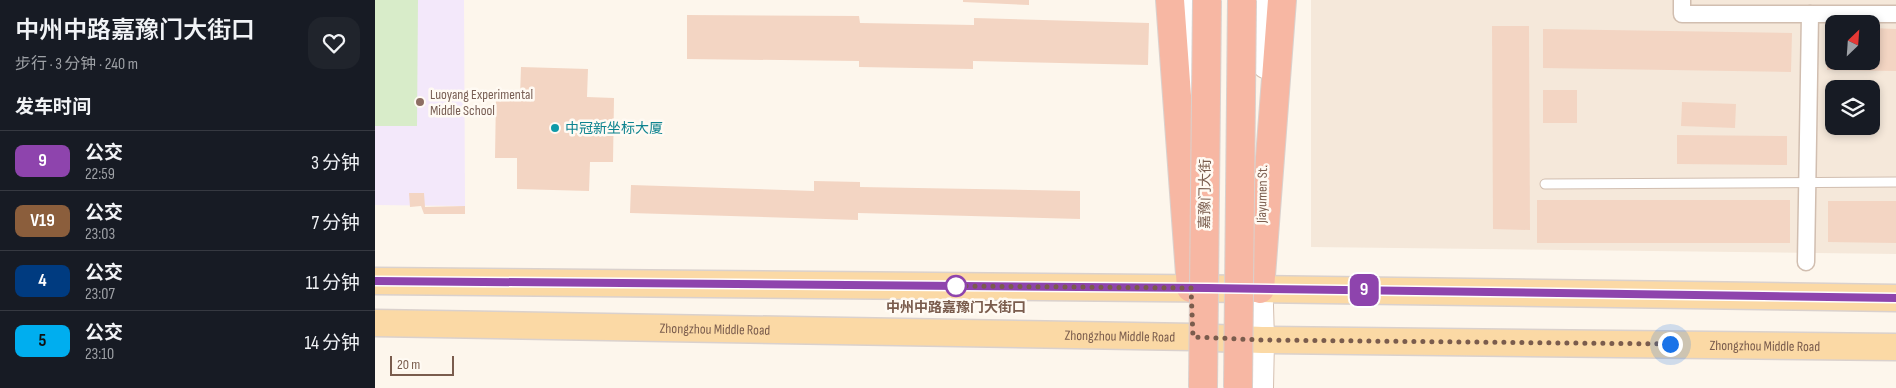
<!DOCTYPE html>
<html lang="zh">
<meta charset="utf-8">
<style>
:root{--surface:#171b24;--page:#20242c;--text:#f1f3f6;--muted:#9ea1a6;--line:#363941}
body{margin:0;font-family:"Sofia Sans Condensed","Noto Sans SC",sans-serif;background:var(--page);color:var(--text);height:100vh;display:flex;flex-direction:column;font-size:19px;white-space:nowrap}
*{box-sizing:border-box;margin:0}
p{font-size:16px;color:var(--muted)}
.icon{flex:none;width:28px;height:28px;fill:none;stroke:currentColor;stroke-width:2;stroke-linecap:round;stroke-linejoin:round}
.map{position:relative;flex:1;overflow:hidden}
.side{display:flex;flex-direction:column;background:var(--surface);width:375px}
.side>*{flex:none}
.badge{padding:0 10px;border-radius:8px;font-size:18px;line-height:32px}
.needle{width:32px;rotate:25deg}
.fabs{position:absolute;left:1450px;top:15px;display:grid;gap:10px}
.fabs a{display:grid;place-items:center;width:55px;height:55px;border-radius:10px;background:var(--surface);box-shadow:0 2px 8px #0003;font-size:25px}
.scale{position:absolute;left:15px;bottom:12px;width:64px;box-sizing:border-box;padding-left:5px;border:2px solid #7a5c4d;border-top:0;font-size:14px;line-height:18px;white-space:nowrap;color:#7a5c4d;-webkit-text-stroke:4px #fffaf3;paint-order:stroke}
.you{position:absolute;width:25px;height:25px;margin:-12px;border:4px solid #fff;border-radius:50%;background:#1a73e8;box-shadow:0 0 0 8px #1a73e833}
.map>.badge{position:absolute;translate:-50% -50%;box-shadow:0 0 0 2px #fff}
h2{padding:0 15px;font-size:19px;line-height:45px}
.round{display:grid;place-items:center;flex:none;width:52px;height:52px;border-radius:15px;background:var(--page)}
.summary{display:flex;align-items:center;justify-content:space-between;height:85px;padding:0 15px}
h1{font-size:24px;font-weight:600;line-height:38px}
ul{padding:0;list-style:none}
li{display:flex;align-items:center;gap:15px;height:60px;padding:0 15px;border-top:1px solid var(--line)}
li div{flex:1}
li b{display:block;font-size:19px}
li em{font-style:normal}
li .badge{min-width:55px;font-weight:700;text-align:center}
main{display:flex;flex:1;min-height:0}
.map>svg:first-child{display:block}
</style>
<main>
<section class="side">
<div class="summary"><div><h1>中州中路嘉豫门大街口</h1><p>步行 · 3 分钟 · 240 m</p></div><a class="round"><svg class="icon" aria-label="heart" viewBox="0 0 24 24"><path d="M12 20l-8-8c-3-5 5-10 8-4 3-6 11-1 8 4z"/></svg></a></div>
<h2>发车时间</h2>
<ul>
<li><span class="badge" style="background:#8e44ad;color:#fff">9</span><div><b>公交</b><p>22:59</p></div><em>3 分钟</em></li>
<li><span class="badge" style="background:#8b5e3c;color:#fff">V19</span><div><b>公交</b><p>23:03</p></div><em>7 分钟</em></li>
<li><span class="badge" style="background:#003b80;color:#fff">4</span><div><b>公交</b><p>23:07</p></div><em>11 分钟</em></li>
<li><span class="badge" style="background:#00aeef;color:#111">5</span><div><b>公交</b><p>23:10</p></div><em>14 分钟</em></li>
</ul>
</section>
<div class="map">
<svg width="1521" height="388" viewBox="0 0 1521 388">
<rect width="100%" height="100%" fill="#fdf6ec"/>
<path fill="#f5e8da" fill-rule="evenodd" d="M 936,0 L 1521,0 L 1521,254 L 936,247 ZM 1459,24 L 1496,24 L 1496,61 L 1459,61 ZM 1459,89 L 1496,89 L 1496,126 L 1459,126 Z"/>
<polygon fill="#f3e8fa" points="0,0 89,0 90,206 0,205"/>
<polygon fill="#d8ecc9" points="0,0 43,0 42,126 0,126"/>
<g fill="#f3d5c3">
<polygon points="588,0 654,0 654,5 588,2"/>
<polygon points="312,15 484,16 485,23 599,25 599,18 774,23 773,65 598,61 598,69 484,67 484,61 312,59"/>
<polygon points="1117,26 1154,26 1155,230 1118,229"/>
<polygon points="1452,28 1459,28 1459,61 1496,61 1496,28 1521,29 1521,71 1452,70"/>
<polygon points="1168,29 1417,33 1416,72 1168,68"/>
<polygon points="146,67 213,69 212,97 239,98 238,162 215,162 214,191 142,189 142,158 120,158 121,96 145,97"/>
<rect x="1168" y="90" width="34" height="33"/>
<polygon points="1307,102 1361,104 1360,128 1306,126"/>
<polygon points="1302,135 1412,136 1412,165 1302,164"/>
<polygon points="439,181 485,182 485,187 705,191 705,219 483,213 483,220 255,213 256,185 439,191"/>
<polygon points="34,193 49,193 50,207 90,206 90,214 49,214 46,206 35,207"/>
<rect x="1162" y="200" width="253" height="43"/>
<polygon points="1453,201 1521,201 1521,243 1453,242"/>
</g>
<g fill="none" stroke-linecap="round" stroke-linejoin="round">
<defs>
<polyline id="lane" points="1170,184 1521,182"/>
<g id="street">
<polyline points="1307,0 1307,14 1521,14"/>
<polyline points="1431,262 1435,14"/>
</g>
<g id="secondary">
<polyline points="890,66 891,0"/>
<polyline points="816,133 816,0"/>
<polyline points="885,272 887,340 886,388"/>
</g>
<g id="primary">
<polyline points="0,281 885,289 1521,298"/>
<path id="s1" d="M 0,323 L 818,337 L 887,340 L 1521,347"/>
</g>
<g id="highway">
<polyline points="795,0 816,288"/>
<polyline points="885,289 907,0"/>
</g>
</defs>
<use href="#lane" stroke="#d1beb0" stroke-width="11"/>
<use href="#street" stroke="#d1beb0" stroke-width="19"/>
<use href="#secondary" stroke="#d6c0b0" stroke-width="26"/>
<use href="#primary" stroke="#dad1cd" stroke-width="29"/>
<use href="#highway" stroke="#dad1cd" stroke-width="30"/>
<use href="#lane" stroke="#fff" stroke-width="9"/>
<use href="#street" stroke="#fff" stroke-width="16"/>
<use href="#secondary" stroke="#fff" stroke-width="24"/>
<use href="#primary" stroke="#fbd9a5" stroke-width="26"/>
<use href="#highway" stroke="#f7b7a3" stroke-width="28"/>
<defs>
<g id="highway-bridge">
<polyline points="828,388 832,0"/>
<polyline points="863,388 867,0"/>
</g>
</defs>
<use href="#highway-bridge" stroke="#dad1cd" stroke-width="30" stroke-linecap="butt"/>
<use href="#highway-bridge" stroke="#f7b7a3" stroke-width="28"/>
</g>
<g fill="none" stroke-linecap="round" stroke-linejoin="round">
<defs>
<polyline id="line" points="0,281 833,288 1521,298"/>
</defs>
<use href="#line" stroke="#fff" stroke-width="11"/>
<use href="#line" stroke="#8e44ad" stroke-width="8"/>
<polyline stroke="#7a5c4d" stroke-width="5" stroke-dasharray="0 9" points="581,286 577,286 816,288 818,337 888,340 1295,344"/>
</g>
<circle fill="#8d6e63" stroke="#fffaf3" stroke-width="2" cx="45" cy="102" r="5"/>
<circle fill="#0f9aa8" stroke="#fffaf3" stroke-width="2" cx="180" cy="128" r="5"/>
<circle fill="#fff" stroke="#8e44ad" stroke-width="2.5" cx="581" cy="286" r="10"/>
<g text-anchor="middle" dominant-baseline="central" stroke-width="5" stroke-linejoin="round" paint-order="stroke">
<g font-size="14" fill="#785e54" stroke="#fffaf3" text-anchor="start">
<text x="55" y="94">Luoyang Experimental<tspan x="55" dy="16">Middle School</tspan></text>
</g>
<g font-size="14" fill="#0d838f" stroke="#fffaf3" text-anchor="start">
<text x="190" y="128">中冠新坐标大厦</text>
</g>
<g font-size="14" fill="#7a5c4d" stroke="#fffaf3">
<text transform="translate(830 194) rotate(-89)">嘉豫门大街</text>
<text transform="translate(887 194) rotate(-89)">Jiayumen St.</text>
<text stroke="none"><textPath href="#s1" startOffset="340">Zhongzhou Middle Road</textPath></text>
<text stroke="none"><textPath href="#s1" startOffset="745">Zhongzhou Middle Road</textPath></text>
<text stroke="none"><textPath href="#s1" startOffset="1390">Zhongzhou Middle Road</textPath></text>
</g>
<g font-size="14" font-weight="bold" fill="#7a5c4d" stroke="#fffaf3">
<text x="581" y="307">中州中路嘉豫门大街口</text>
</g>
</g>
</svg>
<div class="fabs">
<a><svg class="needle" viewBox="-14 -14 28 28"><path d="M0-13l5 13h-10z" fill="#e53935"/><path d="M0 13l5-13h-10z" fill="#9ea1a6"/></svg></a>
<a><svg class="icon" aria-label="layers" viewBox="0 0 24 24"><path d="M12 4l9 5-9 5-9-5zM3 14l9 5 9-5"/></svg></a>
</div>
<div class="scale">20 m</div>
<div class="you" style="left:1295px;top:344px"></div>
<b class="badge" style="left:989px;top:290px;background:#8e44ad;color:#fff">9</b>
</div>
</main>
